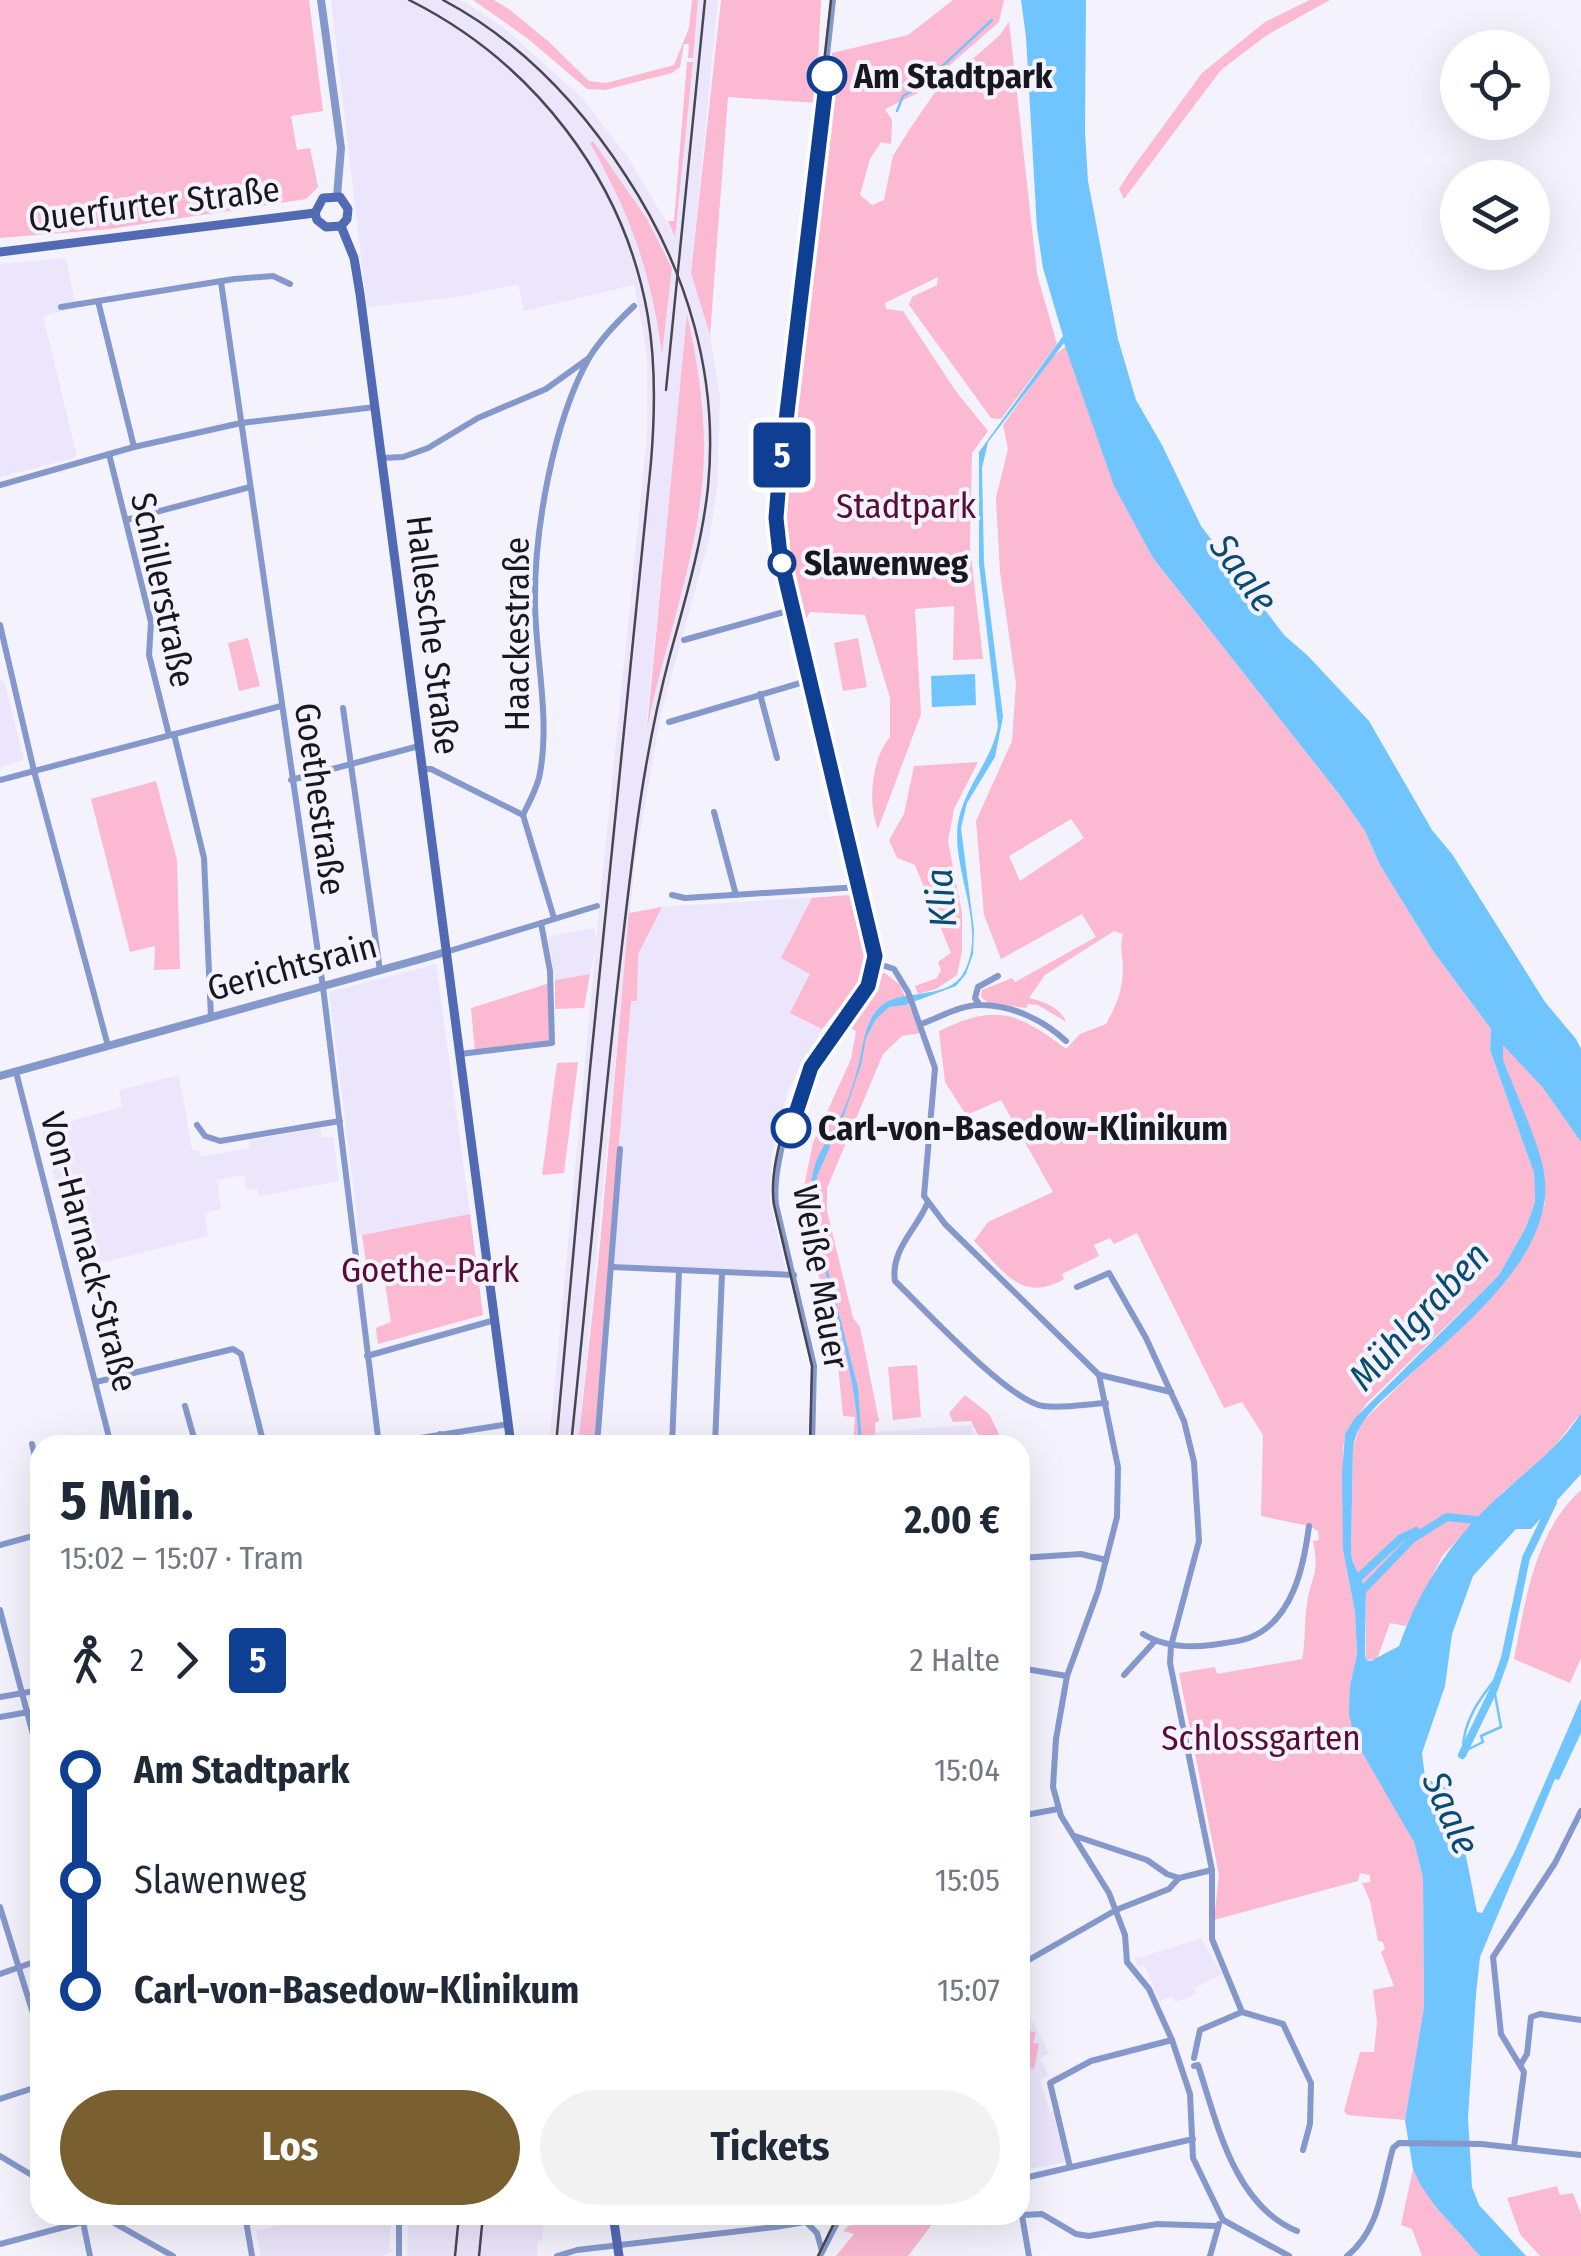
<!DOCTYPE html>
<html lang="de">
<meta charset="utf-8">
<style>
:root{--surface:#fff;--page:#f2f2f3;--text:#1f2937;--muted:#747a83;--accent:#7a5f31}
body{margin:0;font-family:"Fira Sans Condensed",sans-serif;background:var(--page);color:var(--text);height:100vh;display:flex;flex-direction:column;font-size:38px;white-space:nowrap}
*{box-sizing:border-box;margin:0}
p{font-size:32px;color:var(--muted)}
.icon{flex:none;width:55px;height:55px;fill:none;stroke:currentColor;stroke-width:2;stroke-linecap:round;stroke-linejoin:round}
.map{position:relative;flex:1;overflow:hidden}
.drawer{position:absolute;left:30px;top:1435px;width:1000px;height:790px;display:flex;flex-direction:column;background:var(--surface);border-radius:30px;box-shadow:0 10px 40px #0002}
.drawer>*{flex:none}
.badge{padding:0 20px;border-radius:8px;font-size:35px;line-height:65px}
.fabs{position:absolute;left:1440px;top:30px;display:grid;gap:20px}
.fabs a{display:grid;place-items:center;width:110px;height:110px;border-radius:50%;background:var(--surface);box-shadow:0 10px 40px #0002;font-size:50px}
.map>.badge{position:absolute;translate:-50% -50%;box-shadow:0 0 0 5px #fff}
.legs{display:flex;align-items:center;gap:15px;height:110px;padding:0 30px;font-size:32px}
.legs p{margin-inline-start:auto}
.summary{display:flex;align-items:center;justify-content:space-between;height:170px;padding:0 30px}
h1{font-size:55px;font-weight:700;line-height:75px}
.cta{display:flex;gap:20px;margin-top:auto;padding:20px 30px}
.cta a{flex:1;height:115px;border-radius:60px;background:var(--accent);color:#fff;font-size:40px;font-weight:700;line-height:115px;text-align:center}
.cta a+a{background:var(--page);color:var(--text)}
ul{padding:0 30px;list-style:none}
li{display:flex;align-items:center;gap:35px;height:110px;font-size:38px}
li i{display:grid;place-items:center;width:15px;height:100%;margin:0 12px;background:currentColor}
li i::after{content:'';width:25px;height:25px;margin:-12px;border:8px solid;border-radius:50%;background:var(--surface)}
li p{margin-inline-start:auto}
li:first-child i{background:linear-gradient(#0000 50%,currentColor 0)}
li:last-child i{background:linear-gradient(currentColor 50%,#0000 0)}
.map>svg:first-child{display:block}
</style>
<div class="map">
<svg width="1581" height="2256" viewBox="0 0 1581 2256">
<rect width="100%" height="100%" fill="#f4f2fd"/>
<g fill="#ebe6fc" fill-rule="evenodd">
<path d="M 331,0 L 461,0 L 502,26 L 581,97 L 627,156 L 674,235 L 698,0 L 718,0 L 691,273 L 710,335 L 720,398 L 717,489 L 709,540 L 661,714 L 635,861 L 578,1445 L 549,1445 L 596,945 L 590,974 L 555,980 L 548,937 L 594,928 L 596,940 L 647,436 L 647,357 L 642,324 L 634,285 L 524,311 L 518,284 L 457,297 L 367,307 ZM 621,182 L 647,219 L 672,268 L 662,348 L 643,255 L 614,186 ZM 687,318 L 703,402 L 704,446 L 694,535 L 646,728 Z"/>
<polygon points="66,258 76,308 43,316 77,457 0,477 0,264"/>
<polygon points="4,680 24,760 0,767 0,681"/>
<polygon points="851,895 857,902 867,954 866,967 853,992 822,1029 787,1092 771,1160 770,1201 785,1269 784,1275 609,1266 638,920 657,907"/>
<polygon points="436,964 470,1214 356,1236 358,1224 329,992"/>
<polygon points="179,1075 192,1150 198,1150 201,1157 249,1148 249,1140 320,1128 322,1137 333,1137 339,1181 259,1196 257,1188 247,1190 244,1175 217,1180 221,1209 205,1213 208,1236 77,1269 42,1129 122,1107 119,1090"/>
<polygon points="972,1425 975,1445 876,1445 875,1432"/>
<polygon points="1201,1938 1222,1974 1194,1988 1196,1994 1187,1998 1175,2002 1172,1996 1160,2001 1144,1965 1138,1967 1134,1957 1139,1958"/>
<polygon points="1026,2007 1049,2053 1040,2058 1048,2075 1040,2080 1050,2112 1055,2111 1066,2162 1020,2171 1020,2011"/>
<polygon points="318,2215 392,2215 389,2245 392,2251 382,2256 261,2256 256,2231"/>
<polygon points="409,2215 545,2215 542,2241 538,2241 537,2256 407,2256"/>
</g>
<g fill="#fbb9d2" fill-rule="evenodd">
<polygon points="0,0 309,0 323,111 291,116 297,150 310,148 318,187 306,199 110,229 0,238"/>
<polygon points="473,0 494,0 510,10 549,42 589,81 606,83 674,65 689,28 692,0 698,0 693,58 688,58 689,44 684,44 680,67 672,73 605,90 587,89 527,38"/>
<polygon points="721,0 821,0 816,103 728,97 710,335 691,273"/>
<path d="M 953,0 L 1004,0 L 999,22 L 918,93 L 885,109 L 892,120 L 891,144 L 881,142 L 870,159 L 860,195 L 872,205 L 884,200 L 893,156 L 911,127 L 936,91 L 999,36 L 1009,22 L 1037,274 L 1057,344 L 1001,419 L 991,418 L 909,305 L 912,297 L 937,285 L 938,277 L 885,303 L 886,309 L 903,311 L 955,390 L 988,431 L 972,453 L 970,547 L 983,659 L 953,660 L 954,606 L 915,609 L 921,714 L 878,829 C 867,803 872,758 890,737 L 890,698 L 865,615 L 810,612 L 802,626 L 786,559 L 781,505 L 827,113 L 835,100 L 831,93 L 844,86 L 848,77 L 846,68 L 833,62 L 832,53 L 908,35 Z"/>
<polygon points="1310,0 1330,0 1267,35 1221,70 1124,199 1119,189 1129,173 1202,73 1265,22"/>
<polygon points="687,62 693,62 675,237 668,221 674,221"/>
<path d="M 593,141 L 647,219 L 672,268 L 662,353 C 650,269 631,216 590,143 Z"/>
<path d="M 687,314 C 696,357 704,399 704,443 C 705,540 666,635 647,729 Z"/>
<path d="M 1066,346 L 1114,485 L 1153,558 L 1339,794 L 1365,831 L 1380,865 L 1433,951 L 1491,1029 L 1490,1050 L 1534,1173 L 1535,1202 L 1526,1227 L 1499,1275 L 1367,1403 L 1345,1434 L 1343,1450 L 1343,1550 L 1355,1612 L 1357,1654 L 1350,1685 L 1398,1812 L 1414,1842 L 1423,1878 L 1424,2007 L 1405,2120 L 1347,2115 L 1344,2111 L 1360,2052 L 1374,2052 L 1377,2022 L 1373,1990 L 1394,1986 L 1381,1952 L 1385,1949 L 1383,1942 L 1378,1941 L 1370,1901 L 1362,1883 L 1370,1882 L 1370,1875 L 1360,1873 L 1358,1881 L 1214,1920 L 1219,1875 L 1179,1673 L 1215,1667 L 1217,1674 L 1302,1659 C 1306,1640 1304,1622 1307,1603 C 1312,1573 1320,1575 1313,1541 L 1319,1540 L 1318,1531 L 1309,1526 L 1261,1516 L 1263,1435 L 1242,1402 L 1224,1408 L 1137,1233 L 1114,1244 L 1110,1238 L 1094,1245 L 1099,1256 L 1062,1274 L 1064,1279 C 1021,1304 1003,1270 974,1241 L 988,1222 L 1053,1192 L 1001,1100 L 966,1115 L 945,1082 L 939,1031 C 995,1004 1017,1011 1066,1049 L 1080,1034 L 1106,1024 C 1116,1006 1123,990 1123,968 C 1123,954 1119,950 1123,934 L 1114,931 L 1045,975 L 1029,998 C 1043,1001 1061,1008 1066,1022 L 1038,1005 L 1028,1004 L 1026,1008 L 988,1003 L 981,997 L 982,990 L 1012,978 L 1015,982 L 1096,937 L 1082,914 L 1001,959 L 984,915 L 976,821 L 1012,741 L 1016,684 L 1000,572 L 996,498 L 1008,449 L 1003,425 L 1052,357 ZM 1071,819 L 1084,838 L 1020,881 L 1009,856 Z"/>
<polygon points="248,638 260,686 239,691 228,643"/>
<polygon points="858,638 867,687 843,691 834,643"/>
<polygon points="978,762 954,809 948,841 962,913 962,951 957,975 936,989 918,994 915,986 937,978 941,970 938,962 951,953 915,865 897,858 889,840 904,814 914,766"/>
<polygon points="156,781 177,860 180,969 154,970 155,946 130,952 91,799"/>
<path d="M 851,895 C 858,904 859,914 862,924 C 875,976 851,992 822,1029 L 790,1013 L 810,974 L 781,958 L 812,898 Z"/>
<polygon points="662,907 638,954 637,1001 631,1001 594,1445 578,1445 600,1245 629,913"/>
<polygon points="885,973 900,985 921,1033 902,1036 883,1054 827,1188 827,1211 853,1318 860,1327 879,1421 875,1423 876,1445 853,1445 855,1417 843,1416 838,1365 802,1196 813,1143 851,1059 856,1031 845,1025 880,974"/>
<polygon points="590,974 584,1008 555,1009 555,980"/>
<polygon points="550,983 552,1043 475,1052 471,1008"/>
<polygon points="1503,1043 1543,1088 1581,1142 1581,1413 1545,1458 1504,1491 1443,1555 1406,1626 1390,1623 1377,1659 1366,1660 1366,1589 1352,1560 1351,1550 1353,1447 1361,1423 1504,1283 1533,1238 1545,1203 1523,1113 1503,1059"/>
<polygon points="578,1062 564,1173 542,1175 557,1063"/>
<polygon points="470,1214 483,1315 378,1344 376,1328 391,1322 383,1270 367,1268 362,1235"/>
<polygon points="917,1365 921,1417 893,1420 888,1367"/>
<polygon points="965,1395 989,1414 1000,1436 983,1444 971,1421 953,1422 949,1413"/>
<path d="M 1581,1490 L 1581,1658 L 1570,1683 L 1514,1659 C 1526,1599 1534,1533 1581,1490 Z"/>
<polygon points="1020,2029 1036,2032 1033,2043 1039,2044 1034,2069 1028,2068 1025,2079 1020,2078"/>
<polygon points="1413,2169 1435,2206 1480,2256 1422,2256 1412,2229 1401,2225"/>
<polygon points="1557,2186 1560,2195 1573,2193 1581,2214 1581,2256 1540,2256 1520,2234 1507,2198"/>
<polygon points="910,2215 939,2215 908,2256 836,2256 854,2234 843,2231 848,2226"/>
</g>
<g fill="#71c5fe">
<path d="M 1021,0 L 1086,0 L 1085,132 L 1088,181 L 1118,339 L 1136,400 L 1162,445 L 1201,526 L 1284,635 L 1308,656 L 1369,721 L 1432,830 L 1452,854 L 1545,1002 L 1576,1039 L 1581,1049 L 1581,1142 L 1543,1088 L 1503,1045 L 1503,1059 C 1515,1093 1535,1132 1543,1167 C 1562,1253 1458,1330 1403,1381 C 1382,1401 1358,1418 1353,1447 L 1351,1550 L 1352,1560 L 1366,1589 L 1365,1653 L 1366,1660 L 1371,1661 L 1399,1646 C 1420,1585 1457,1532 1506,1490 C 1534,1465 1561,1445 1581,1413 L 1581,1474 L 1531,1529 L 1516,1529 L 1473,1576 L 1452,1634 L 1445,1686 L 1422,1753 L 1425,1777 L 1436,1784 L 1437,1792 L 1445,1783 L 1451,1786 L 1446,1807 L 1465,1851 L 1477,1912 L 1482,1913 L 1516,1849 L 1581,1699 L 1581,1733 L 1559,1780 L 1555,1779 L 1480,1957 L 1476,1994 L 1468,2118 L 1472,2187 L 1479,2205 L 1526,2256 L 1480,2256 L 1435,2206 L 1420,2184 L 1413,2169 L 1405,2120 L 1424,2007 L 1423,1878 L 1414,1842 L 1355,1740 L 1349,1714 L 1350,1685 L 1357,1654 L 1355,1612 L 1343,1550 L 1342,1473 L 1345,1434 L 1355,1418 L 1499,1275 L 1526,1227 L 1535,1202 L 1534,1173 L 1490,1050 L 1491,1029 L 1433,951 L 1380,865 L 1365,831 L 1339,794 L 1153,558 L 1114,486 L 1064,343 L 988,442 L 982,468 L 984,563 L 1003,717 L 995,757 L 967,803 L 961,828 L 974,930 L 973,954 L 966,974 L 956,986 L 905,1005 L 889,1007 L 876,1019 L 866,1038 L 861,1065 L 844,1115 L 817,1176 L 815,1220 L 858,1388 L 862,1445 L 859,1445 C 857,1388 842,1337 828,1282 C 819,1248 806,1214 812,1178 C 815,1156 827,1142 837,1124 C 846,1107 853,1086 858,1067 C 864,1045 863,1022 882,1005 C 903,988 949,1001 964,972 C 988,928 951,870 958,823 C 964,787 992,761 998,726 L 979,564 L 979,452 L 1063,336 L 1043,268 L 1037,228 L 1026,37 Z"/>
<polygon points="975,674 976,705 932,707 931,676"/>
</g>
<g fill="none" stroke-linecap="round" stroke-linejoin="round">
<g stroke="#71c5fe" stroke-width="2.5">
<polyline points="897,111 903,96 921,86 992,20"/>
<path d="M 1494,1689 L 1501,1727 L 1481,1736 L 1483,1742 L 1463,1752 C 1462,1721 1481,1697 1500,1673"/>
</g>
<g stroke="#71c5fe" stroke-width="8">
<polyline points="1355,1581 1401,1538 1416,1531"/>
<polyline points="1359,1594 1412,1539 1447,1517 1484,1521"/>
<polyline points="1462,1755 1494,1689 1505,1658 1526,1558 1553,1502"/>
</g>
<g stroke="#8598cb" stroke-width="6">
<polyline points="221,282 323,987 379,1445"/>
<polyline points="98,301 134,447"/>
<polyline points="61,307 234,279 273,276 290,284"/>
<polyline points="109,454 151,622 149,655 169,735"/>
<polyline points="382,458 403,457 428,448 478,418 546,389 589,358"/>
<polyline points="0,485 134,447 241,423 375,407"/>
<polyline points="126,520 250,487"/>
<polyline points="0,625 34,771 108,1046"/>
<polyline points="684,640 791,610"/>
<polyline points="760,694 777,758"/>
<polyline points="343,708 380,971"/>
<polyline points="669,722 807,681"/>
<polyline points="174,734 204,858 211,1018"/>
<polyline points="422,769 431,769 523,815"/>
<polyline points="0,780 281,706"/>
<polyline points="291,780 419,746"/>
<polyline points="714,812 736,895"/>
<polyline points="672,895 685,898 859,887"/>
<path d="M 554,918 L 523,815 C 529,802 538,787 540,773 C 550,718 536,660 535,604 C 534,531 553,422 589,358 C 600,340 618,321 634,306"/>
<polyline points="446,952 597,906"/>
<polyline points="873,962 894,969 908,992 935,1068 924,1196 945,1224 1099,1375 1118,1467 1117,1517 1098,1591 1067,1676 1056,1739 1053,1787 1061,1816 1109,1893 1125,1935 1127,1962 1149,1989 1172,2040 1190,2094 1193,2158 1223,2220"/>
<polyline points="979,1004 975,998 978,987 998,976"/>
<path d="M 921,1024 C 938,1018 963,1004 981,1005 C 1012,1005 1043,1020 1066,1041"/>
<polyline points="460,1054 552,1043 550,971 541,923"/>
<polyline points="16,1072 111,1445"/>
<polyline points="197,1125 205,1136 220,1141 340,1121"/>
<path d="M 928,1202 C 917,1229 890,1250 895,1281 C 923,1308 1010,1402 1043,1406 C 1063,1409 1086,1404 1106,1403"/>
<polyline points="612,1267 794,1275"/>
<polyline points="1077,1287 1109,1273 1146,1338 1184,1421 1194,1462 1199,1541 1171,1646 1170,1663 1212,1870 1212,1939 1242,2012 1283,2024 1311,2083 1310,2124 1303,2150"/>
<polyline points="367,1356 495,1320"/>
<polyline points="1100,1375 1171,1392"/>
<polyline points="96,1382 233,1349 241,1354 264,1445"/>
<polyline points="185,1406 196,1445"/>
<polyline points="440,1434 442,1445"/>
<polyline points="32,1444 40,1477"/>
<polyline points="376,1445 509,1424"/>
<polyline points="597,1445 620,1149"/>
<polyline points="672,1445 679,1271"/>
<polyline points="715,1445 722,1273"/>
<path d="M 812,1445 L 814,1366 L 776,1205 C 771,1166 798,1082 819,1049 C 839,1018 870,993 873,956 L 814,712 L 775,529 L 833,0"/>
<polyline points="0,1545 40,1534"/>
<polyline points="1020,1558 1081,1554 1106,1560"/>
<polyline points="0,1610 40,1761"/>
<path d="M 1143,1634 C 1164,1647 1187,1648 1211,1645 C 1223,1643 1238,1642 1249,1638 C 1293,1621 1304,1565 1309,1526"/>
<polyline points="1020,1668 1067,1676"/>
<polyline points="1124,1675 1155,1641"/>
<polyline points="0,1697 40,1690"/>
<polyline points="0,1717 40,1710"/>
<polyline points="1020,1816 1058,1809"/>
<polyline points="1075,1836 1147,1860 1167,1874 1179,1878"/>
<polyline points="0,1907 40,2036"/>
<polyline points="1020,1965 1116,1910 1169,1889 1179,1878 1212,1870"/>
<polyline points="0,1974 40,1960"/>
<polyline points="1194,2058 1200,2030 1242,2012"/>
<polyline points="1521,2064 1527,2054 1531,2017 1540,2014 1581,2020"/>
<path d="M 1194,2066 L 1198,2065 C 1217,2123 1234,2205 1297,2231"/>
<polyline points="0,2099 40,2086"/>
<polyline points="1514,2147 1524,2072 1501,2034 1493,1957 1555,1863 1581,1811"/>
<polyline points="0,2156 40,2180"/>
<polyline points="1070,2167 1050,2083 1091,2061 1172,2040"/>
<polyline points="1020,2179 1193,2139"/>
<polyline points="1020,2204 1029,2256"/>
<polyline points="100,2215 173,2256"/>
<polyline points="245,2215 252,2256"/>
<polyline points="399,2215 399,2256"/>
<polyline points="1023,2215 1042,2214 1076,2234 1089,2236 1157,2224 1217,2226"/>
<polyline points="1223,2220 1289,2256"/>
<polyline points="83,2222 90,2256"/>
<polyline points="808,2224 817,2233 822,2251"/>
<polyline points="0,2244 83,2222 87,2215"/>
<polyline points="557,2256 577,2250 775,2227 848,2215"/>
<polyline points="820,2256 840,2217"/>
<polyline points="1210,2256 1219,2224"/>
<path d="M 1347,2256 C 1380,2230 1382,2186 1393,2148 L 1399,2143 L 1481,2144 L 1581,2155"/>
</g>
<g stroke="#8598cb" stroke-width="8">
<polyline points="321,0 341,148 337,196"/>
<polyline points="0,1076 446,952"/>
</g>
<g stroke="#526ab4" stroke-width="9">
<polyline points="315,213 323,198 340,197 348,209 347,219 341,226"/>
<polyline points="315,213 317,220 326,227 341,226"/>
<polyline points="341,226 354,258 360,294 511,1445"/>
<polyline points="0,252 315,213"/>
<polyline points="613,2215 619,2256"/>
</g>
<g stroke="#494750" stroke-width="2.5">
<path d="M 810,1445 L 812,1366 L 774,1205 C 767,1163 797,1076 821,1042 C 840,1014 868,991 871,956 L 776,556 L 772,528 L 831,0"/>
<polyline points="818,2256 838,2215"/>
</g>
<g stroke="#494750" stroke-width="2.5">
<path d="M 409,0 C 533,62 625,180 648,317 C 656,365 655,414 651,462 L 590,1069 L 556,1445"/>
<path d="M 443,0 C 520,41 579,103 626,176 C 687,269 719,376 708,487 C 702,544 685,600 670,655 C 654,715 643,777 635,839 C 609,1040 592,1243 571,1445"/>
<polyline points="666,390 705,0"/>
<polyline points="455,2256 459,2215"/>
<polyline points="479,2256 483,2215"/>
</g>
</g>
<g fill="none" stroke-linecap="round" stroke-linejoin="round">
<defs>
<polyline id="line-1" points="791,1128 811,1067 868,986 875,956 780,555 776,518 779,480 827,76"/>
</defs>
<use href="#line-1" stroke="#fff" stroke-width="22"/>
<use href="#line-1" stroke="#0f3f93" stroke-width="15"/>
</g>
<g fill="#fff" stroke="#0f3f93" stroke-width="5">
<circle cx="827" cy="76" r="18"/>
<circle cx="782" cy="563" r="12"/>
<circle cx="791" cy="1128" r="18"/>
</g>
<g text-anchor="middle" dominant-baseline="central" stroke-width="8" stroke-linejoin="round" paint-order="stroke">
<g font-size="35" font-weight="bold" fill="#18161f" stroke="#f4f2fd" text-anchor="start">
<text x="854" y="76">Am Stadtpark</text>
<text x="804" y="563">Slawenweg</text>
<text x="818" y="1128">Carl-von-Basedow-Klinikum</text>
</g>
<g font-size="35" fill="#18161f" stroke="#f4f2fd">
<text transform="translate(154 204) rotate(-7)">Querfurter Straße</text>
<text transform="translate(163 590) rotate(78)">Schillerstraße</text>
<text transform="translate(517 634) rotate(-90)">Haackestraße</text>
<text transform="translate(433 635) rotate(83)">Hallesche Straße</text>
<text transform="translate(320 799) rotate(82)">Goethestraße</text>
<text transform="translate(292 967) rotate(-15)">Gerichtsrain</text>
<text transform="translate(89 1252) rotate(75)">Von-Harnack-Straße</text>
<text transform="translate(821 1277) rotate(80)">Weiße Mauer</text>
</g>
<g font-size="35" fill="#5b0c36" stroke="#f4f2fd">
<text x="906" y="506">Stadtpark</text>
<text x="430" y="1270">Goethe-Park</text>
<text x="1261" y="1738">Schlossgarten</text>
</g>
<g font-size="38" font-style="italic" fill="#084c71" stroke="#f4f2fd">
<text transform="translate(1244 573) rotate(54)">Saale</text>
<text transform="translate(941 898) rotate(-95)">Klia</text>
<text transform="translate(1419 1316) rotate(-47)">Mühlgraben</text>
<text transform="translate(1451 1813) rotate(66)">Saale</text>
</g>
</g>
</svg>
<div class="fabs">
<a><svg class="icon" aria-label="locate" viewBox="0 0 24 24"><circle cx="12" cy="12" r="6"/><path d="M12 2v4M12 18v4M2 12h4M18 12h4"/></svg></a>
<a><svg class="icon" aria-label="layers" viewBox="0 0 24 24"><path d="M12 4l9 5-9 5-9-5zM3 14l9 5 9-5"/></svg></a>
</div>
<b class="badge" style="left:782px;top:455px;background:#0f3f93;color:#fff">5</b>
<section class="drawer">
<div class="summary"><div><h1>5 Min.</h1><p>15:02 – 15:07 · Tram</p></div><b>2.00 €</b></div>
<div class="legs"><svg class="icon" aria-label="walk" viewBox="0 0 24 24"><circle cx="13" cy="4" r="2"/><path d="M13 8l-2 6 4 7M11 14l-3 7M7 12l3-4h3l4 4"/></svg>2<svg class="icon" aria-label="forward" viewBox="0 0 24 24"><path d="M9 5l7 7-7 7"/></svg><b class="badge" style="background:#0f3f93;color:#fff">5</b><p>2 Halte</p></div>
<ul>
<li><i style="color:#0f3f93"></i><b>Am Stadtpark</b><p>15:04</p></li>
<li><i style="color:#0f3f93"></i><span>Slawenweg</span><p>15:05</p></li>
<li><i style="color:#0f3f93"></i><b>Carl-von-Basedow-Klinikum</b><p>15:07</p></li>
</ul>
<div class="cta"><a>Los</a><a>Tickets</a></div>
</section>
</div>
